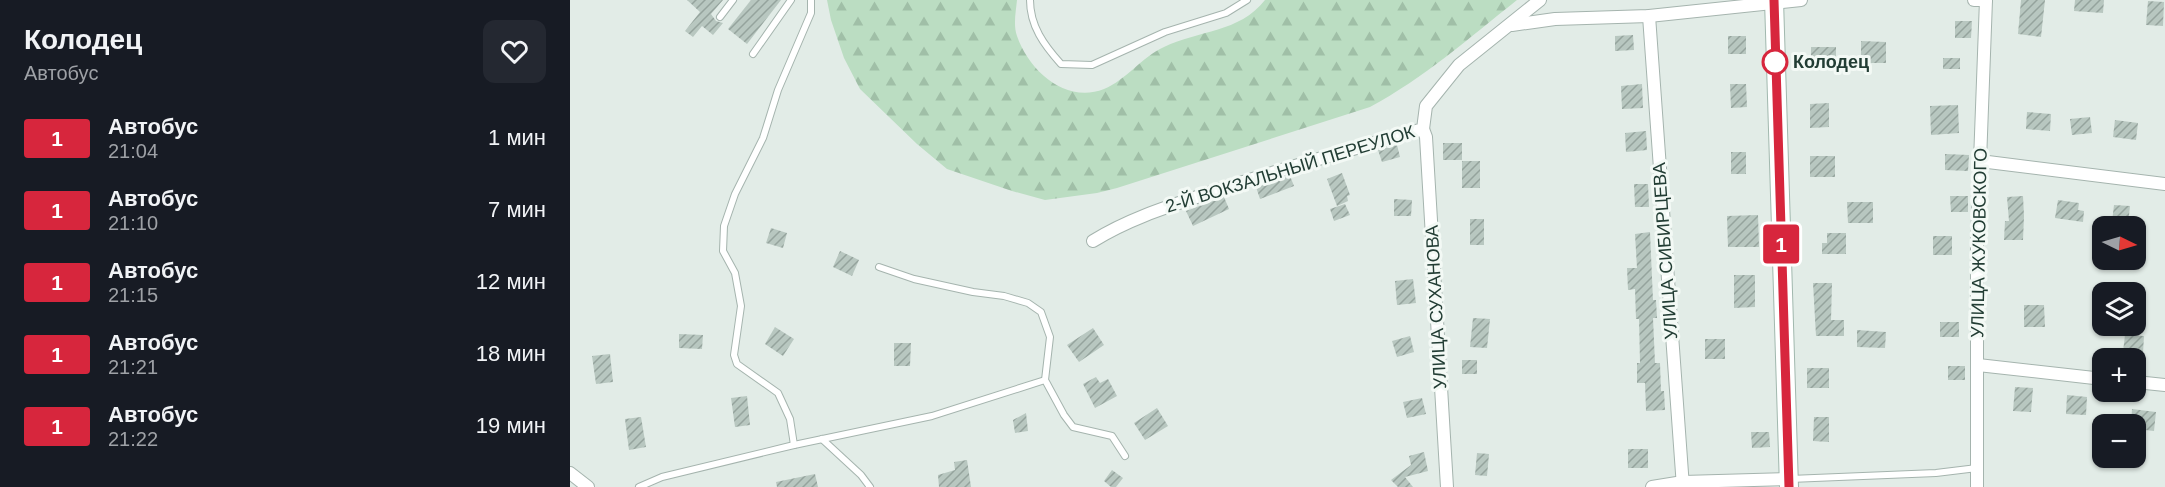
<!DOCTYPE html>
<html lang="ru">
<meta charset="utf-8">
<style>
:root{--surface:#171b24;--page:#242831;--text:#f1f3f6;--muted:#9ea1a6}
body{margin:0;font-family:Arial,sans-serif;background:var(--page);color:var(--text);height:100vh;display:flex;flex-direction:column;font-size:22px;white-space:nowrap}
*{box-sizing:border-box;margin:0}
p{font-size:20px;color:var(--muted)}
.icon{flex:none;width:33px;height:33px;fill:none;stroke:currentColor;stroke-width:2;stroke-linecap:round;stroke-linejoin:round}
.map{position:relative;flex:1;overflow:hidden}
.details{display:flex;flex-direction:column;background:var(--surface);width:570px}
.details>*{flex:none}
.badge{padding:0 12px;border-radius:4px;font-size:21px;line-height:39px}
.needle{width:39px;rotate:95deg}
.fabs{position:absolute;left:1522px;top:216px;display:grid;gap:12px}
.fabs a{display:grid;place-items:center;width:54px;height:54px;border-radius:12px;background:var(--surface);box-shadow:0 2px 4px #0004;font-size:30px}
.map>.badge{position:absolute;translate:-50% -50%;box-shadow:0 0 0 3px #fff}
.round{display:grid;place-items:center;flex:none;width:63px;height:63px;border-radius:12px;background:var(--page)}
.headline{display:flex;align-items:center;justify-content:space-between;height:102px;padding:0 24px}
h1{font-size:28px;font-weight:600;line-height:45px}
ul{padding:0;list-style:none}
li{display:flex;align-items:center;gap:18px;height:72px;padding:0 24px}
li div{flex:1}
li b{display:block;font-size:22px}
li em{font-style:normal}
li .badge{min-width:66px;font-weight:700;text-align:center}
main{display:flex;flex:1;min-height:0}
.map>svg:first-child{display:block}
</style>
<main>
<section class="details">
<div class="headline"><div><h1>Колодец</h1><p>Автобус</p></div><a class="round"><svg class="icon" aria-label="heart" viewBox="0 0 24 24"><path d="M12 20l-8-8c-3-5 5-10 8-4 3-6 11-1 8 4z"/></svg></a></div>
<ul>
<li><span class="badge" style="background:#d7263d;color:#fff">1</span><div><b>Автобус</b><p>21:04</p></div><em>1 мин</em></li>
<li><span class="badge" style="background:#d7263d;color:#fff">1</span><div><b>Автобус</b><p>21:10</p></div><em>7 мин</em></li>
<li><span class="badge" style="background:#d7263d;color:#fff">1</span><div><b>Автобус</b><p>21:15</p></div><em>12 мин</em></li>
<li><span class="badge" style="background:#d7263d;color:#fff">1</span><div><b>Автобус</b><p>21:21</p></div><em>18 мин</em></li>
<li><span class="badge" style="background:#d7263d;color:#fff">1</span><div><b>Автобус</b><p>21:22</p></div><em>19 мин</em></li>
</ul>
</section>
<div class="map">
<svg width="1595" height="487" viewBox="0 0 1595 487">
<defs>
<pattern id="forest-firs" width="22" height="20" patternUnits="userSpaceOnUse" patternTransform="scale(1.5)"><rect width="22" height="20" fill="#bbddc2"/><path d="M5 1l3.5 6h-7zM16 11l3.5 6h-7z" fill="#a0bfa7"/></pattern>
<pattern id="building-hatch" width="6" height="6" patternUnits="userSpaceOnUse" patternTransform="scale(1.5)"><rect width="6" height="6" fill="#b8c7c0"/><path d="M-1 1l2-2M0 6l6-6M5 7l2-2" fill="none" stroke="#95a39d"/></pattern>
</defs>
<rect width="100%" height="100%" fill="#e2ece7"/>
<path fill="url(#forest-firs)" d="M 257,0 L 447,0 C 446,11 443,25 447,36 C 459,71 496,104 534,89 C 556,80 572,57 594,47 C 629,30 669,33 695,0 L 947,0 C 899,38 854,78 800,107 L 547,188 L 527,193 L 475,200 L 442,191 L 377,169 L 347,144 L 290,89 L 274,58 L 261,20 Z"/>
<g fill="url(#building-hatch)">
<polygon points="117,0 153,0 141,14 146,21 153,23 143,35 132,26 123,37 115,31 130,12"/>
<polygon points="181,0 211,0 177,44 158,29"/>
<polygon points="1451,0 1475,0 1471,37 1448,34"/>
<polygon points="1505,0 1534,0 1533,13 1504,11"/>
<polygon points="1578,1 1594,2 1593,26 1576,25"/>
<polygon points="1385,21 1402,21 1401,38 1385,38"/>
<polygon points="1063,35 1064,50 1045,51 1045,36"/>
<rect x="1158" y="36" width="18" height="18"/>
<polygon points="1291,41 1316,42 1316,63 1291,63"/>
<rect x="1241" y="47" width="25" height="19"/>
<rect x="1373" y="58" width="17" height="11"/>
<polygon points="1072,84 1073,108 1052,109 1051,86"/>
<polygon points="1160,84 1176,84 1177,107 1161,108"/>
<polygon points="1259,103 1259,127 1240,128 1240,104"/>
<polygon points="1388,105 1389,133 1361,135 1360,106"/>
<polygon points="1457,112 1481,114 1480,131 1456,129"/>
<polygon points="1520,117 1522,133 1502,135 1500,119"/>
<polygon points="1545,120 1568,123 1566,140 1543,137"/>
<polygon points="1076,131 1077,150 1056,152 1055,133"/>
<rect x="873" y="143" width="19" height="17"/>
<polygon points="827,145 830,157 812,162 808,150"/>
<rect x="1161" y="152" width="15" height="22"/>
<polygon points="1375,154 1399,155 1398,171 1375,170"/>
<rect x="1240" y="156" width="25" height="21"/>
<rect x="892" y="161" width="18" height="27"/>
<polygon points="772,173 780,195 777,196 778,201 767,206 757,179"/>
<polygon points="720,176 724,186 690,199 686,187"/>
<polygon points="1064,184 1078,184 1079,207 1065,207"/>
<polygon points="1380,196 1398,196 1398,212 1381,212"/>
<polygon points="1453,196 1454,216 1453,240 1434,240 1435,221 1439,221 1437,197"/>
<polygon points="654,197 659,209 623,226 616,211"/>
<polygon points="824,199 842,200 841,216 824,216"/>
<polygon points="1488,200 1509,203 1508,210 1514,211 1513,222 1485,218"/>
<polygon points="1277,202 1303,202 1303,223 1278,223"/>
<polygon points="775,204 780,215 764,221 760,209"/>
<polygon points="1544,205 1560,206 1558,224 1542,222"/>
<polygon points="1188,215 1189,247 1158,247 1157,216"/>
<rect x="900" y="219" width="14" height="26"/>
<polygon points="201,228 217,233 213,248 196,243"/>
<polygon points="1080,232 1083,300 1086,300 1087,318 1083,318 1085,363 1090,363 1091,391 1094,391 1095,410 1076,411 1075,383 1067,383 1067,363 1070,363 1069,319 1066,319 1065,289 1058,290 1057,268 1067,268 1065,234"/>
<polygon points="1257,233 1276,233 1276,254 1252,254 1252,243 1257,243"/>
<rect x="1363" y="236" width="19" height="19"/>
<polygon points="270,251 289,260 282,276 263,267"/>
<polygon points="1164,275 1185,275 1185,307 1164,308"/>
<polygon points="843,279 846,303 827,305 825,281"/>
<polygon points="1243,283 1262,283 1261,320 1274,320 1274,336 1246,336"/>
<polygon points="1454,305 1474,305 1475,327 1454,327"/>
<polygon points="903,318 920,319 917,348 900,347"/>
<rect x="1370" y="322" width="19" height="15"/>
<polygon points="205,327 224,339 213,356 195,344"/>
<polygon points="523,328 534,345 509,362 497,345"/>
<polygon points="1287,330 1316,332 1315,348 1287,347"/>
<polygon points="109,334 133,335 132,349 109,348"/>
<polygon points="1555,335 1574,336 1573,353 1553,352"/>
<polygon points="840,336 844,352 827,357 822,341"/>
<rect x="1135" y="339" width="20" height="20"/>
<polygon points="324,343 341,343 340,366 324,366"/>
<polygon points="40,354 43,382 26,384 22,356"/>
<rect x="892" y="360" width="15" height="14"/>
<rect x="1378" y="366" width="17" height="14"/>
<rect x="1237" y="368" width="22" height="20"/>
<polygon points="526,377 530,383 538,379 547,396 525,408 513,384"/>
<polygon points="1445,387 1463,388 1461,412 1443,411"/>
<polygon points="1497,395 1517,397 1516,415 1496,414"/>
<polygon points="177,396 180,425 165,427 161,398"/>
<polygon points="852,398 856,414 837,418 833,402"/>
<polygon points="587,408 598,426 575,440 564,423"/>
<polygon points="1562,409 1586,412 1584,431 1566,429 1566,424 1561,424"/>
<polygon points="456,413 458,431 445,433 443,420"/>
<polygon points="71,417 76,447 59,450 55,419"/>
<polygon points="1244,417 1259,417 1259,442 1243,441"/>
<polygon points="1181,432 1199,432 1200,447 1182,448"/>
<rect x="1058" y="449" width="20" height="19"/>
<polygon points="854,452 858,471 835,477 843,487 828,487 821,480 841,465 839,456"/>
<polygon points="907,453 919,454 917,476 905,475"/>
<polygon points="397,460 401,487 369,487 368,475 385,470 384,462"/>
<polygon points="542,470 553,478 546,487 541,487 534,481"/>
<polygon points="245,474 248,487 207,487 206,482"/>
</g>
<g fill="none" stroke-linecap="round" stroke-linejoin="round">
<defs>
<g id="lane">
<path d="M 460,0 C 460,26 474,45 491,64 L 522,65 L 595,32 L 656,13 L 677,0"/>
<polyline points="150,17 163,0"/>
<polyline points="183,54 221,0"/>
<polyline points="309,267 344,279 403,292 434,296 458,303 471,312 480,337 475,380 494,415 503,427 542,436 555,456"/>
<polyline points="252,439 291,475 300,487"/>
<polyline points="224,445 220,419 208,393 167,364 164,355 171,306 165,273 153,251 154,226 165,194 193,138 208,90 241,13 241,0"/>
<polyline points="1220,479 1366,473 1407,468"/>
<polyline points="69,487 92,477 224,445 362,416 475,380"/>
</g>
<g id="street">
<polyline points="1404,0 1416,0"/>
<polyline points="1079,16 1113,487"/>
<polyline points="942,25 985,19 1079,16 1231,0"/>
<polyline points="853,129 856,137 877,487"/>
<polyline points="1410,161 1595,184"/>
<path d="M 523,241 C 560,218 600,206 642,192 C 711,169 782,149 853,129 L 856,106 L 889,65 L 970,0"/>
<polyline points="1408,365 1533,379"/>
<polyline points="1566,382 1595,385"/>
<polyline points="0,473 18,487"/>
<polyline points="1082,487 1113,482 1219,479"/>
<polyline points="1407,487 1407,242 1416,0"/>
</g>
<polyline id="secondary" points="1204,0 1219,487"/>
</defs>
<use href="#lane" stroke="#a5b4ae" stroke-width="8"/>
<use href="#street" stroke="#a5b4ae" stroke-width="14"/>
<use href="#secondary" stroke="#a1b8ae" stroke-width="20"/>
<use href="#lane" stroke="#fff" stroke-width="6"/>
<use href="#street" stroke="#fff" stroke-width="12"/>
<use href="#secondary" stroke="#fff" stroke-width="18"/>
</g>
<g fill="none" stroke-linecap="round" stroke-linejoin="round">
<defs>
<polyline id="line" points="1204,0 1219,487"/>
</defs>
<use href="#line" stroke="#fff" stroke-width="14"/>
<use href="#line" stroke="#d7263d" stroke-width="9"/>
</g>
<circle fill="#fff" stroke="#d7263d" stroke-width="3" cx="1205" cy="62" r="12"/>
<g text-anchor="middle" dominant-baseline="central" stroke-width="6" stroke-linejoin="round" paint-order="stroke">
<g font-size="18" font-weight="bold" fill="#223d34" stroke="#f3f9f5" text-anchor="start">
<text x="1223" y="62">Колодец</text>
</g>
<g font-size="18" fill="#223d34" stroke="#f3f9f5">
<text transform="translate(720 169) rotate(-17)">2-Й ВОКЗАЛЬНЫЙ ПЕРЕУЛОК</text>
<text transform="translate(1409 243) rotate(-89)">УЛИЦА ЖУКОВСКОГО</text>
<text transform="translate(1095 251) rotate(-94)">УЛИЦА СИБИРЦЕВА</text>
<text transform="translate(866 307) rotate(-93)">УЛИЦА СУХАНОВА</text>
</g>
</g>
</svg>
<div class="fabs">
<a><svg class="needle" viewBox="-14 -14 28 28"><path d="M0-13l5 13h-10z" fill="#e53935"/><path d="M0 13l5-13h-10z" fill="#9ea1a6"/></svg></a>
<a><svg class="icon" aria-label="layers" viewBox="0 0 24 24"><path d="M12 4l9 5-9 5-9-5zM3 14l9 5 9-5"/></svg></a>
<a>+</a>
<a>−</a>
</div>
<b class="badge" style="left:1211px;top:244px;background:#d7263d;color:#fff">1</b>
</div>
</main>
